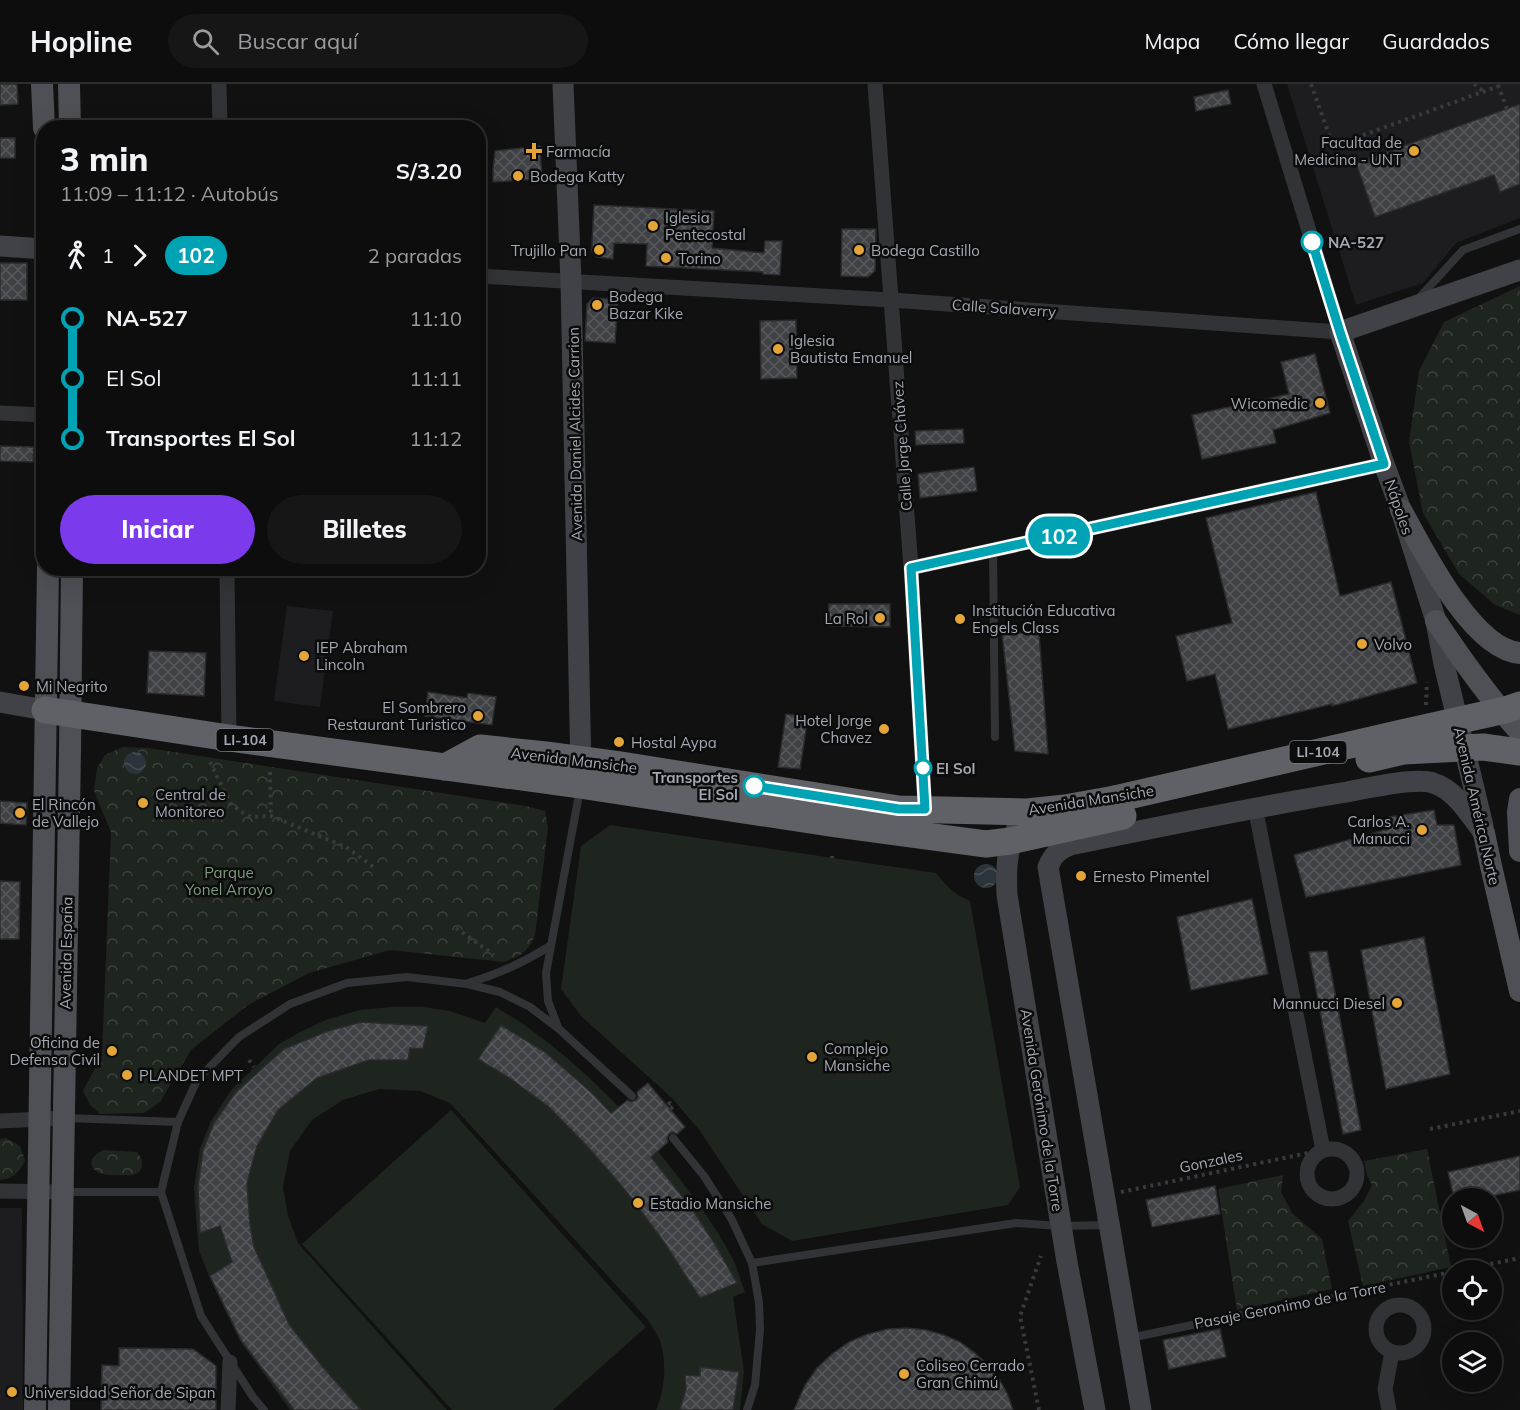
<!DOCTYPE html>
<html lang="es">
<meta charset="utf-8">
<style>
:root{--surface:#0d0d0e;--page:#161617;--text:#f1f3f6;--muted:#9a9c9e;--line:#2d2d2e;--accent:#7c3aed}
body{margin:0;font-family:Mulish,sans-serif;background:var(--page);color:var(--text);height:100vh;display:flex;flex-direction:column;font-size:22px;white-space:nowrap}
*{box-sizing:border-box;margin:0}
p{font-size:20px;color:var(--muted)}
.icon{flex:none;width:33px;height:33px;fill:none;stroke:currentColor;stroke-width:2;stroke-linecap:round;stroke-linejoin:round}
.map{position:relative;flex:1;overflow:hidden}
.sheet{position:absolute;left:36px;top:36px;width:450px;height:456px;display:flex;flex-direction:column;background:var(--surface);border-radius:24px;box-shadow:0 6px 24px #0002,0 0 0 2px var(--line)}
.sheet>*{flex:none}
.badge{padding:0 12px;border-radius:20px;font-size:21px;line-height:39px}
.needle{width:39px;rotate:139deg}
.fabs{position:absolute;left:1442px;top:1104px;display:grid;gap:12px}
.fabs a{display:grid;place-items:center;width:60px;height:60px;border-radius:50%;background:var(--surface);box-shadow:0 6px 24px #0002,0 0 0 2px var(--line);font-size:30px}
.map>.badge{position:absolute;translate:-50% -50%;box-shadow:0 0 0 3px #fff}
.legs{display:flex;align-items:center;gap:9px;height:66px;padding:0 24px;font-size:20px}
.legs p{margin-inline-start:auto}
.summary{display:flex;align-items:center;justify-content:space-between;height:102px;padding:0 24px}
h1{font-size:33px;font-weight:800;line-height:45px}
.action{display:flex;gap:12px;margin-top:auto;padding:12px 24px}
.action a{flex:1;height:69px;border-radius:36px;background:var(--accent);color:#fff;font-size:24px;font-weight:800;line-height:69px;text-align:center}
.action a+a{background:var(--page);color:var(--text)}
ul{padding:0 24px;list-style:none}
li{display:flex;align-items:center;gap:21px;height:60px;font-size:22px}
li i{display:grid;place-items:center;width:9px;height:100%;margin:0 8px;background:currentColor}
li i::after{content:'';width:15px;height:15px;margin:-8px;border:4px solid;border-radius:50%;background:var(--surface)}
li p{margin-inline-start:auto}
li:first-child i{background:linear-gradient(#0000 50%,currentColor 0)}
li:last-child i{background:linear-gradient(currentColor 50%,#0000 0)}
header{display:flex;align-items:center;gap:36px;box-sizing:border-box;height:84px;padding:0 30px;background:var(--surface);border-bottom:2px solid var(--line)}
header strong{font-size:28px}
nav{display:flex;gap:33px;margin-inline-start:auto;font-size:21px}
.search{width:420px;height:54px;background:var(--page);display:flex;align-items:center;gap:15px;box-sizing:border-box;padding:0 21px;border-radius:33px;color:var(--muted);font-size:22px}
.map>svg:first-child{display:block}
</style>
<header>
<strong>Hopline</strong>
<div class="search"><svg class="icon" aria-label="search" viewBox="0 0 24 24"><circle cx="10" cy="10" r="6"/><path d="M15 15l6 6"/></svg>Buscar aquí</div>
<nav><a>Mapa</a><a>Cómo llegar</a><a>Guardados</a></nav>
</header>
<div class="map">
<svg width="1520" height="1326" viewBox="0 0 1520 1326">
<defs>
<pattern id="forest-crowns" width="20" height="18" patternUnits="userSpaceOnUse" patternTransform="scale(1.5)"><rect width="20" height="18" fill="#1e241e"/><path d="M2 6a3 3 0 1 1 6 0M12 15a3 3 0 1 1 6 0" fill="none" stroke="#3c413c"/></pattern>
<pattern id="water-waves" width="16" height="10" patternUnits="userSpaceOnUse" patternTransform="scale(1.5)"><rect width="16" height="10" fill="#2b343a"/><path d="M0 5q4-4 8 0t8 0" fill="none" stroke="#474f54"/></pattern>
<pattern id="building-cross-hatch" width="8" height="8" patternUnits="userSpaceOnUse" patternTransform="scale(1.5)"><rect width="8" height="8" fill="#404145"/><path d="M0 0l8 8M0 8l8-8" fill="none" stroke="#585a5d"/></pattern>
</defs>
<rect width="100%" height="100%" fill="#111112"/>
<g fill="#1d1d1f">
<polygon points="1287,0 1520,0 1520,134 1456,159 1423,199 1356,221"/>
<polygon points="287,522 333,527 320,623 274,617"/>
<polygon points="0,1124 22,1124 23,1326 0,1326"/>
</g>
<g fill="url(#forest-crowns)">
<polygon points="1520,202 1520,531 1495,521 1459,490 1423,429 1409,358 1419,287 1444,238"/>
<path d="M 123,663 L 148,664 L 526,722 L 545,727 L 548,743 L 535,851 C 528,868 521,872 504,878 L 390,866 L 309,889 L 248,921 L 191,966 L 160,1018 L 144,1029 L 100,1030 L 90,1021 L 83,1007 L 102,971 L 111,748 L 94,707 L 97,684 L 105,671 Z"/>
<path d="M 6,1054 L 20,1062 L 25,1076 C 20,1088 13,1095 0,1096 L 0,1055 Z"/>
<polygon points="1427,1065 1451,1183 1363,1202 1348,1137 1364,1117 1372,1101 1367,1091 1364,1077"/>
<path d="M 104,1066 L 137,1068 L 142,1076 C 144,1095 128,1091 115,1091 C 110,1091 105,1091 100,1089 C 85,1083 92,1070 104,1066 Z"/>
<polygon points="1283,1091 1281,1108 1292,1129 1322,1155 1332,1205 1237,1226 1218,1105"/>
</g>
<g fill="#1e241e">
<path d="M 610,741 L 936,789 C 947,803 954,810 970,817 L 1020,1103 L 1008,1121 L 792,1157 L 762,1140 L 700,1047 L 672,1014 L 581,932 L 561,905 L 581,762 Z"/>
<path d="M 390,923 L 423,923 L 450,927 L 485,939 L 496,923 C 508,931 522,938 534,948 C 590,989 637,1039 679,1094 C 697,1118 716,1143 730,1170 C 737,1181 740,1195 745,1208 L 733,1213 L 744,1287 L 740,1326 L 656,1326 C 665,1307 667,1277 660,1257 C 657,1250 652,1243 648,1236 L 450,1019 L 420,1007 L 379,1005 L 343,1016 L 312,1036 L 290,1067 L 283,1103 L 288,1132 L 298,1159 L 447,1326 L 290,1326 L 240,1257 L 211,1197 L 199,1167 L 196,1133 L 194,1103 L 200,1064 L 211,1037 L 232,1005 L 279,960 L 302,947 L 328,935 L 360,926 Z"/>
<polygon points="451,1026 646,1243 553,1326 452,1326 302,1160"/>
</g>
<g fill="url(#water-waves)">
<circle cx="135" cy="679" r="11"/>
<circle cx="986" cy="792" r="12"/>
</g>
<g fill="url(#building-cross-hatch)" stroke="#2b2b2e" stroke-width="1.5">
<polygon points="0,0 17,0 18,20 0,21"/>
<polygon points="1228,6 1231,20 1196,27 1194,13"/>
<polygon points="1520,20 1520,100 1500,108 1494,91 1375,133 1356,79"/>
<rect x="0" y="54" width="15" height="20"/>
<polygon points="540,62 542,95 493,98 493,85 495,67"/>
<polygon points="594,121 714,127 712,164 764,169 765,157 782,157 780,191 763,190 763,188 646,182 647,160 614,159 613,175 597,173 592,168 592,158"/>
<polygon points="842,145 876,145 875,187 868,193 841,192"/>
<rect x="0" y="179" width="27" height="37"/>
<polygon points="593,214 618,215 615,259 585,257 587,220"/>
<polygon points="796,236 797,294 761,295 760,237"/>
<polygon points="1315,270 1330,329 1273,346 1276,359 1202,375 1192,331 1289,310 1281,278"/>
<polygon points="963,345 964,359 916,361 915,347"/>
<polygon points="0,362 34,363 33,378 0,377"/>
<polygon points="974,383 977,407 920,414 918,390"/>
<polygon points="1316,408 1340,512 1391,498 1417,599 1332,622 1332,620 1228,645 1215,590 1187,597 1176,552 1232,539 1206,434"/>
<polygon points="829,520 890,520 890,543 828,542"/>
<polygon points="1002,549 1039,549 1048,670 1015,667"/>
<polygon points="149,567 206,569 204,612 147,609"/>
<polygon points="428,608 467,614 468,609 496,613 492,641 425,632"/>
<polygon points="786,630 808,633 800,685 778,683"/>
<polygon points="0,717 27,719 26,741 0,739"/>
<polygon points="1434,726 1437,741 1454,741 1461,781 1306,813 1294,771 1388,745 1389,733"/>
<polygon points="0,797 20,798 19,855 0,855"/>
<polygon points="1252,815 1268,890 1191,906 1177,833"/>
<polygon points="1424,853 1450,990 1386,1005 1361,866"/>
<polygon points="1327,867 1361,1046 1343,1050 1309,868"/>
<polygon points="361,938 428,942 423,965 410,964 408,976 369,976 317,994 278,1026 257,1062 247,1099 250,1141 254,1163 289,1240 321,1281 361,1326 294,1326 241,1256 210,1192 232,1178 220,1142 200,1149 198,1103 203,1066 214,1039 236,1008 284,965 328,947"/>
<polygon points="501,941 545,968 592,1009 611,1029 628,1016 631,1018 636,1016 638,1013 637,1008 648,999 685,1043 677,1050 673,1048 669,1050 667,1054 668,1058 651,1073 692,1125 716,1162 737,1199 700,1214 664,1158 626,1107 588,1063 549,1023 511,995 478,975"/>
<polygon points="1520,1072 1520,1106 1482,1114 1454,1114 1448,1088"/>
<polygon points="1215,1102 1220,1130 1152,1143 1146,1116"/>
<polygon points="908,1244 926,1246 944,1251 960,1258 975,1269 988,1281 999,1295 1008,1311 1013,1326 794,1326 805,1301 817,1284 832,1270 849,1258 868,1250 888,1245"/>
<polygon points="1220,1245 1226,1273 1169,1285 1163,1256"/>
<polygon points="119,1264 193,1265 216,1282 216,1326 101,1326 102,1281 119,1282"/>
<polygon points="700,1283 739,1288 733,1326 680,1326 686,1305 685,1291 700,1292"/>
</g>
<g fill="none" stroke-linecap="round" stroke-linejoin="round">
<g stroke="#383a3e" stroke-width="4" stroke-dasharray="3 4.5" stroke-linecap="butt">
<polyline points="1311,0 1333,62 1499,2"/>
<polyline points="1474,0 1483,7"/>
<polyline points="1498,1 1507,25"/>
<polyline points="1426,621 1427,598"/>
<polyline points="210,678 230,719 243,729 251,733 271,732 346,763 375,784"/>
<polyline points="270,688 271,732"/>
<polyline points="832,774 832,772"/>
<polyline points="456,844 494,871"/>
<polyline points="249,976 254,983"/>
<polyline points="662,1025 670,1019 673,1023 670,1025"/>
<polyline points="1430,1045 1520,1027"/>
<polyline points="640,1046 645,1042"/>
<polyline points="1121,1108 1308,1069"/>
<polyline points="1461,1186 1520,1174"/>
<polyline points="1250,1229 1452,1188"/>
<polyline points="1039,1326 1020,1232 1041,1172"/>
</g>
<g stroke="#323337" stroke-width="8">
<polyline points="1418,215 1463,166 1520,145"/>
<polyline points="993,466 995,653"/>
<path d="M 468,899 C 499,890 523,879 550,862"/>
<polyline points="558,943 548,917 546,889 580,705"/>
<polyline points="66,1034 178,1038"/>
<polyline points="673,1054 704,1092 731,1134 752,1179 759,1218 760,1246 755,1301 747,1326"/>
<polyline points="64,1108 161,1108"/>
<polyline points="752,1179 1016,1139 1061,1142 1107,1141"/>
<polyline points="1130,1254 1240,1231"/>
<polyline points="264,1326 253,1313 201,1232 161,1108 178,1038 197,996 239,953 290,920 347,899 407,893 467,900 500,908 530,923 559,945 632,1012"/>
</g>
<g stroke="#323337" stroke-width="15">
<polyline points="219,0 220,44"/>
<polyline points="875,0 911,484 925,725"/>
<polyline points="478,192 891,216 1340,248 1264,0"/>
<polyline points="0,329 44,331"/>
<polyline points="227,484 229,654"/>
<polyline points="911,484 1384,380"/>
<polyline points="1255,723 1323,1066"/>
<polyline points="0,1037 64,1034"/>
<circle cx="1332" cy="1090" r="25"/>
<polyline points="0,1107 62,1108"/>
<circle cx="1400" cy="1245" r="24"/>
<polyline points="228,1326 230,1278"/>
<polyline points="1389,1326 1385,1305 1392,1268"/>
</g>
<g stroke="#404247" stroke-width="21">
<polyline points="563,0 571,197 581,689"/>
<polyline points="0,162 44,165"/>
<polyline points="0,618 45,626"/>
<polyline points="1483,742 1444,580 1436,537 1401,426 1384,380 1340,248 1520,186"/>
<path d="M 1017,744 C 1006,766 1006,787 1007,811 L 1067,1178 L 1095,1326"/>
<path d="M 1141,1326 L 1048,783 C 1053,771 1058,766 1070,761 C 1162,742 1254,723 1347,708 C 1367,704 1416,693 1433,699 C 1456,706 1470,731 1484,749"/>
</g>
<g stroke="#4e5056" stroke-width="22">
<polyline points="42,0 44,44"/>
<polyline points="69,0 70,44"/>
<path d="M 1401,426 C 1422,464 1472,566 1520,569"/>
<path d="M 1436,537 C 1462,576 1488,613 1520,648"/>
<polyline points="1520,715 1518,728 1520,767"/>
<polyline points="1484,749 1491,782 1520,907"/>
<polyline points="35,1326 48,484"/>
<polyline points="59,1326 70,666 72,484"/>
</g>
<g stroke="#5f6167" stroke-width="27">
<polyline points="45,626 229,654 581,701 836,740 986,760 1010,757 1123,732"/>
<polyline points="445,683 480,664 546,671 620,681 899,725 1027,728 1065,724 1115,715"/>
</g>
<g stroke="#5f6167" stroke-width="27">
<polyline points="1369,675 1403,667 1483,663 1520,668"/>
<polyline points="1115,715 1402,649 1505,626 1520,621"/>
</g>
</g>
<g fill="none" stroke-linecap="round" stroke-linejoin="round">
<defs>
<polyline id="line-1" points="754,702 899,725 925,725 911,484 1384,380 1340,248 1312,158"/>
</defs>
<use href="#line-1" stroke="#fff" stroke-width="14"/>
<use href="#line-1" stroke="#00a3b4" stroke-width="9"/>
</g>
<g fill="#e3a538" stroke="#0c0c0d" stroke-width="2">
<path d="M531 58h6v6h6v6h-6v6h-6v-6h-6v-6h6z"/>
<circle cx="1414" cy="67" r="6"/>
<circle cx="518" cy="92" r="6"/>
<circle cx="653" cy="142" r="6"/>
<circle cx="599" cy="166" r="6"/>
<circle cx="859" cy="166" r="6"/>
<circle cx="666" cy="174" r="6"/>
<circle cx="597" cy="221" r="6"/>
<circle cx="778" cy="265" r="6"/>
<circle cx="1320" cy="319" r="6"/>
<circle cx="880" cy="534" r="6"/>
<circle cx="960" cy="535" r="6"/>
<circle cx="1362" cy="560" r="6"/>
<circle cx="304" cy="572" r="6"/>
<circle cx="24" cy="602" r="6"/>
<circle cx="478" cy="632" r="6"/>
<circle cx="884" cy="645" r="6"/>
<circle cx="619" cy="658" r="6"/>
<circle cx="143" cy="719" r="6"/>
<circle cx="20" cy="729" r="6"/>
<circle cx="1422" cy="746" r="6"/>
<circle cx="1081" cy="792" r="6"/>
<circle cx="1397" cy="919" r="6"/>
<circle cx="112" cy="967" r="6"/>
<circle cx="812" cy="973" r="6"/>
<circle cx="127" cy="991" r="6"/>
<circle cx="638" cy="1119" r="6"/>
<circle cx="904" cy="1290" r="6"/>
<circle cx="12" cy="1308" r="6"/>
</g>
<g fill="#fff" stroke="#00a3b4" stroke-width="3">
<circle cx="1312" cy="158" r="10"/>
<circle cx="923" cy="684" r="8"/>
<circle cx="754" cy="702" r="10"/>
</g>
<g text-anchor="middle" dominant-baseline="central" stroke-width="5" stroke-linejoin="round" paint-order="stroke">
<g fill="#0c0c0d" stroke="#767980" stroke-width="1.5">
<rect x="216.5" y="645" width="57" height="22" rx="4.5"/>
<rect x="1289.5" y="657" width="57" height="22" rx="4.5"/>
</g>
<g font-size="14" font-weight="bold" fill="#a3a8b2">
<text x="245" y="656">LI-104</text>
<text x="1318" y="668">LI-104</text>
</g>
<g font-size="15" fill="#a3a8b2" stroke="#0c0c0d" text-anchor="start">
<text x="1402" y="58" text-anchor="end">Facultad de<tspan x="1402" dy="17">Medicina - UNT</tspan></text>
<text x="546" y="67">Farmacía</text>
<text x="530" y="92">Bodega Katty</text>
<text x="665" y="133">Iglesia<tspan x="665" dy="17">Pentecostal</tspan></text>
<text x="587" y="166" text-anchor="end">Trujillo Pan</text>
<text x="871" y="166">Bodega Castillo</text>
<text x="678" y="174">Torino</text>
<text x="609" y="212">Bodega<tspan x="609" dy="17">Bazar Kike</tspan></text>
<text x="790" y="256">Iglesia<tspan x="790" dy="17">Bautista Emanuel</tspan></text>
<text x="1308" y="319" text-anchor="end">Wicomedic</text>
<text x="972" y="526">Institución Educativa<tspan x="972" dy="17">Engels Class</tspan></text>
<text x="868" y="534" text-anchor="end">La Rol</text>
<text x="1374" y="560">Volvo</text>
<text x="316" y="563">IEP Abraham<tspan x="316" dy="17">Lincoln</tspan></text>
<text x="36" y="602">Mi Negrito</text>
<text x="466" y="623" text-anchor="end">El Sombrero<tspan x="466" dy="17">Restaurant Turistico</tspan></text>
<text x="872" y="636" text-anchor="end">Hotel Jorge<tspan x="872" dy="17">Chavez</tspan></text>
<text x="631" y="658">Hostal Aypa</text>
<text x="155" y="710">Central de<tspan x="155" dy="17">Monitoreo</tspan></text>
<text x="32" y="720">El Rincón<tspan x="32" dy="17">de Vallejo</tspan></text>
<text x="1410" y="737" text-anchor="end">Carlos A.<tspan x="1410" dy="17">Manucci</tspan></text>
<text x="1093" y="792">Ernesto Pimentel</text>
<text x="1385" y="919" text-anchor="end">Mannucci Diesel</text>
<text x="100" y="958" text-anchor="end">Oficina de<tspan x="100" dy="17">Defensa Civil</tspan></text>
<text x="824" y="964">Complejo<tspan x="824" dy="17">Mansiche</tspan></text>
<text x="139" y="991">PLANDET MPT</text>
<text x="650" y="1119">Estadio Mansiche</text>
<text x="916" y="1281">Coliseo Cerrado<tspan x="916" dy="17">Gran Chimú</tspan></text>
<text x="24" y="1308">Universidad Señor de Sipan</text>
</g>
<g font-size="15" font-weight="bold" fill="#a3a8b2" stroke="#0c0c0d" text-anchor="start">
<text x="1328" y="158">NA-527</text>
<text x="936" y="684">El Sol</text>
<text x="738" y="693" text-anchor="end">Transportes<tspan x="738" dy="17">El Sol</tspan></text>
</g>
<g font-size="15" fill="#a3a8b2" stroke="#0c0c0d">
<text transform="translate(1004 224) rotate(4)">Calle Salaverry</text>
<text transform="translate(575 350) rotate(-91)">Avenida Daniel Alcides Carrion</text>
<text transform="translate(902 362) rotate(-94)">Calle Jorge Chávez</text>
<text transform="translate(1399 423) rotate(71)">Nápoles</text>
<text transform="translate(574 676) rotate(7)">Avenida Mansiche</text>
<text transform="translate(1091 716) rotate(-9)">Avenida Mansiche</text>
<text transform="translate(1477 722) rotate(77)">Avenida América Norte</text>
<text transform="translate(66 869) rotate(-89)">Avenida España</text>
<text transform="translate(1042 1026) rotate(81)">Avenida Gerónimo de la Torre</text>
<text transform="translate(1211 1077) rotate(-12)">Gonzales</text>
<text transform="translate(1290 1221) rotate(-11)">Pasaje Geronimo de la Torre</text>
</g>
<g font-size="15" fill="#7b9c7d" stroke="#0c0c0d">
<text x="229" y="788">Parque<tspan x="229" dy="17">Yonel Arroyo</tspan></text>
</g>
</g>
</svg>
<div class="fabs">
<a><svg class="needle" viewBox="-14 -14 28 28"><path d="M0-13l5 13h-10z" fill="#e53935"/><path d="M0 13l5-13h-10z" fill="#9a9c9e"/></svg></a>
<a><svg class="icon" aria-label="locate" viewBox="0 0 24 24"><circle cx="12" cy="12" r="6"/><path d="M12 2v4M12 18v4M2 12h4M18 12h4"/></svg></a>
<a><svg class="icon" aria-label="layers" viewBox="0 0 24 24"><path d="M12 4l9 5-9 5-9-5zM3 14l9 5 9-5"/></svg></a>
</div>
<b class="badge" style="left:1059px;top:452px;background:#00a3b4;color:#fff">102</b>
<section class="sheet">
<div class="summary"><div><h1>3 min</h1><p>11:09 – 11:12 · Autobús</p></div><b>S/3.20</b></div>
<div class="legs"><svg class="icon" aria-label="walk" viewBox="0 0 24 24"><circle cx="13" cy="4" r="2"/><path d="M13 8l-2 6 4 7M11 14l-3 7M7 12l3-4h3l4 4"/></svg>1<svg class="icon" aria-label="forward" viewBox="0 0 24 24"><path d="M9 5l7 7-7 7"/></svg><b class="badge" style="background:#00a3b4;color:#fff">102</b><p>2 paradas</p></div>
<ul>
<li><i style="color:#00a3b4"></i><b>NA-527</b><p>11:10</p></li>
<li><i style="color:#00a3b4"></i><span>El Sol</span><p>11:11</p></li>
<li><i style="color:#00a3b4"></i><b>Transportes El Sol</b><p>11:12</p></li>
</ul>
<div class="action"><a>Iniciar</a><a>Billetes</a></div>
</section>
</div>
